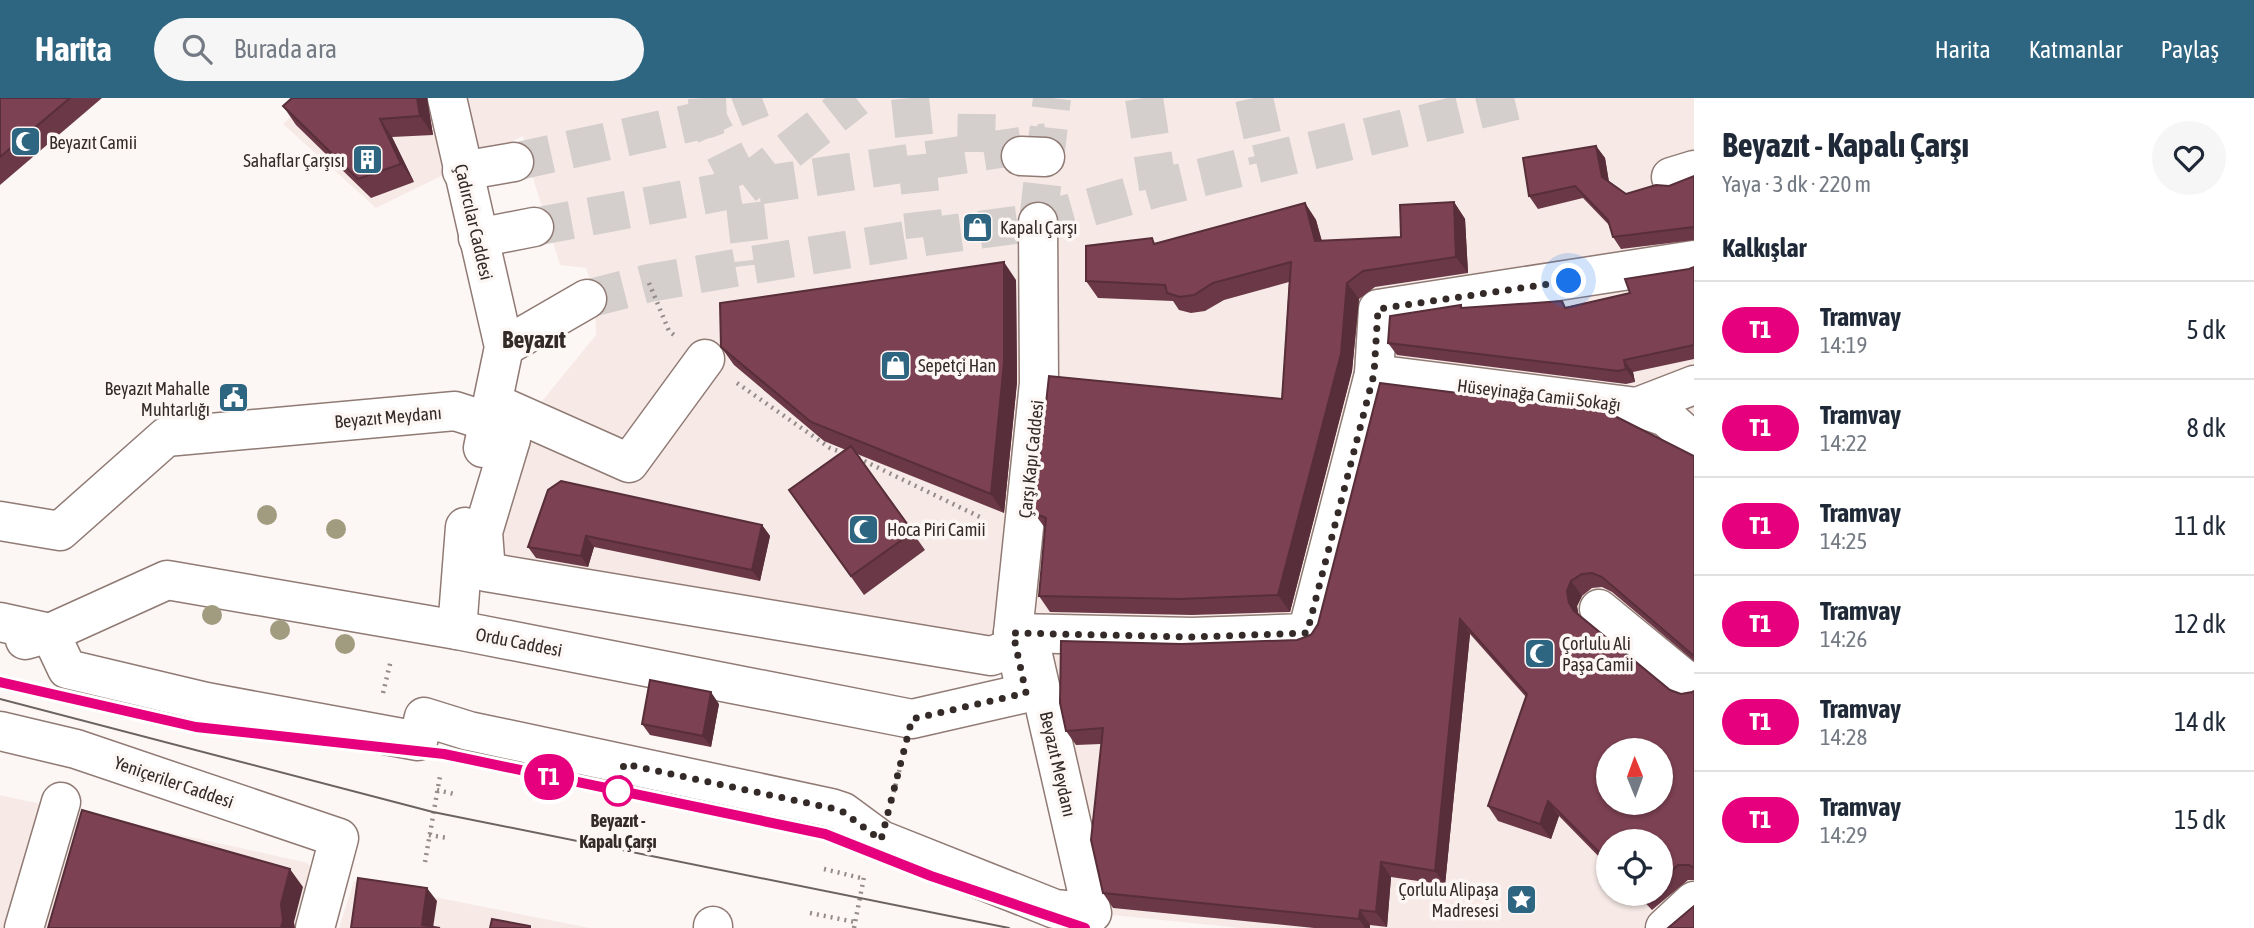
<!DOCTYPE html>
<html lang="tr">
<meta charset="utf-8">
<style>
:root{--surface:#fff;--page:#f6f6f7;--text:#1f2937;--muted:#747a83;--line:#e0e1e3;--accent:#2e6580}
body{margin:0;font-family:"Asap Condensed",sans-serif;background:var(--page);color:var(--text);height:100vh;display:flex;flex-direction:column;font-size:26px;white-space:nowrap}
*{box-sizing:border-box;margin:0}
p{font-size:23px;color:var(--muted)}
.icon{flex:none;width:38px;height:38px;fill:none;stroke:currentColor;stroke-width:2;stroke-linecap:round;stroke-linejoin:round}
.map{position:relative;flex:1;overflow:hidden}
.details{display:flex;flex-direction:column;background:var(--surface);width:560px}
.details>*{flex:none}
.badge{padding:0 14px;border-radius:23px;font-size:24px;line-height:46px}
.needle{width:46px;rotate:359deg}
.tools{position:absolute;left:1596px;top:640px;display:grid;gap:14px}
.tools a{display:grid;place-items:center;width:77px;height:77px;border-radius:50%;background:var(--surface);box-shadow:0 2px 5px #0004;font-size:35px}
.you{position:absolute;width:35px;height:35px;margin:-18px;border:5px solid #fff;border-radius:50%;background:#1a73e8;box-shadow:0 0 0 10px #1a73e833}
.map>.badge{position:absolute;translate:-50% -50%;box-shadow:0 0 0 4px #fff}
h2{padding:0 28px;font-size:26px;line-height:63px}
.round{display:grid;place-items:center;flex:none;width:74px;height:74px;border-radius:37px;background:var(--page)}
.head{display:flex;align-items:center;justify-content:space-between;height:119px;padding:0 28px}
h1{font-size:33px;font-weight:700;line-height:52px}
ul{padding:0;list-style:none}
li{display:flex;align-items:center;gap:21px;height:98px;padding:0 28px;border-top:2px solid var(--line)}
li div{flex:1}
li b{display:block;font-size:26px}
li em{font-style:normal}
li .badge{min-width:77px;font-weight:700;text-align:center}
header{display:flex;align-items:center;gap:42px;box-sizing:border-box;height:98px;padding:0 35px;background:var(--accent);color:#fff}
header strong{font-size:33px}
nav{display:flex;gap:38px;margin-inline-start:auto;font-size:24px}
.search{width:490px;height:63px;background:var(--page);display:flex;align-items:center;gap:18px;box-sizing:border-box;padding:0 24px;border-radius:38px;color:var(--muted);font-size:26px}
main{display:flex;flex:1;min-height:0}
.map>svg:first-child{display:block}
</style>
<header>
<strong>Harita</strong>
<div class="search"><svg class="icon" aria-label="search" viewBox="0 0 24 24"><circle cx="10" cy="10" r="6"/><path d="M15 15l6 6"/></svg>Burada ara</div>
<nav><a>Harita</a><a>Katmanlar</a><a>Paylaş</a></nav>
</header>
<main>
<div class="map">
<svg width="1694" height="830" viewBox="0 0 1694 830">
<rect width="100%" height="100%" fill="#fcf7f5"/>
<g fill="#f7eae6" fill-rule="evenodd">
<path d="M 310,0 L 1694,0 L 1694,830 L 1240,830 L 1092,815 L 1030,545 L 486,474 L 511,341 L 596,237 L 595,198 L 586,170 L 560,167 L 527,61 L 523,38 L 376,110 L 283,26 ZM 1608,653 L 1661,653 L 1661,705 L 1608,705 ZM 1608,744 L 1661,744 L 1661,796 L 1608,796 Z"/>
<polygon points="0,697 308,765 314,778 297,830 0,830"/>
<polygon points="354,783 590,830 339,830"/>
</g>
<g fill="none" stroke-linecap="round" stroke-linejoin="round">
<g stroke="#d4cecc" stroke-width="38" stroke-dasharray="38 19" stroke-linecap="butt">
<polyline points="707,0 708,21 743,90 752,167"/>
<polyline points="910,0 925,139"/>
<polyline points="1144,0 1158,90"/>
<polyline points="1254,0 1268,63"/>
<polyline points="976,54 977,0"/>
<polyline points="514,64 708,21 762,0"/>
<polyline points="744,88 856,0"/>
<polyline points="1038,124 1052,0"/>
<polyline points="534,129 743,90 1047,44"/>
<polyline points="587,201 649,185 752,167 925,139 1038,124 1158,90 1528,0"/>
</g>
<defs>
<g id="minor">
<polyline points="447,0 504,249 483,350"/>
<polyline points="1021,58 1045,59"/>
<polyline points="462,73 514,64"/>
<polyline points="1671,79 1694,72"/>
<polyline points="478,140 534,129"/>
<polyline points="504,249 587,201"/>
<polyline points="1374,276 1637,309 1666,319 1694,344"/>
<polyline points="494,305 629,365 705,261"/>
<polyline points="1637,309 1694,287"/>
<polyline points="0,423 60,433 166,339 455,313 489,324 511,341 483,434 486,474 991,558 1030,544 1092,815 1055,811 881,742 843,714 831,710 469,633 424,619 418,643 206,604 67,571 50,535 0,524"/>
<polyline points="1599,511 1694,589"/>
<polyline points="457,532 465,429"/>
<polyline points="1013,535 1192,539 1307,535 1374,276 1378,211 1694,162"/>
<polyline points="25,542 50,535 167,482 457,532 912,621 1026,595 1013,535 1039,285 1038,124"/>
<polyline points="0,633 76,651 339,740 315,830"/>
<polyline points="24,830 61,704"/>
<polyline points="713,830 713,828"/>
<polyline points="1665,830 1694,803"/>
</g>
</defs>
<use href="#minor" stroke="#907a74" stroke-width="41"/>
<g stroke="#938c89" stroke-width="4.5" stroke-dasharray="2 5" stroke-linecap="butt">
<polyline points="649,185 669,233 674,237"/>
<polyline points="737,285 830,350 846,356"/>
<polyline points="858,360 982,420"/>
<polyline points="383,595 391,562"/>
<polyline points="437,692 454,696"/>
<polyline points="892,701 902,662"/>
<polyline points="429,737 448,740"/>
<polyline points="425,764 440,678"/>
<polyline points="824,771 861,780"/>
<polyline points="810,815 855,824"/>
<polyline points="854,830 864,779"/>
</g>
<use href="#minor" stroke="#fff" stroke-width="38"/>
<g stroke="#6a6360" stroke-width="2">
<polyline points="0,584 196,629 444,656 825,736 931,778 1085,830"/>
<polyline points="0,601 433,714 1009,830"/>
</g>
</g>
<g fill="#a19b7f">
<circle cx="267" cy="417" r="10"/>
<circle cx="336" cy="431" r="10"/>
<circle cx="212" cy="517" r="10"/>
<circle cx="280" cy="532" r="10"/>
<circle cx="345" cy="546" r="10"/>
</g>
<g fill="#6b3847">
<polygon points="0,0 102,0 0,87"/>
<polygon points="292,0 427,0 433,37 392,39 414,84 371,100 296,27 283,8"/>
<polygon points="1596,48 1605,60 1609,84 1626,96 1669,88 1694,78 1694,142 1621,151 1613,139 1609,127 1583,100 1538,111 1529,98"/>
<polygon points="1454,104 1465,121 1468,175 1375,189 1359,201 1352,273 1290,514 1192,517 1050,514 1039,498 1045,430 1034,415 1282,301 1289,184 1224,202 1205,213 1191,215 1179,212 1173,203 1098,200 1086,183 1156,146 1305,105 1316,122 1322,143 1401,139"/>
<polygon points="1694,169 1694,261 1633,274 1635,284 1626,286 1397,257 1388,245 1461,207 1463,210 1566,209 1630,195"/>
<polygon points="1016,182 1017,284 1004,415 857,356 925,452 864,497 789,392 846,352 824,343 734,267 721,249"/>
<polygon points="1694,358 1694,563 1612,494 1602,489 1592,490 1582,498 1577,508 1578,516 1670,592 1681,596 1692,594 1694,593 1694,782 1688,782 1652,812 1637,796 1661,796 1661,744 1608,744 1608,768 1559,718 1551,741 1498,723 1488,708 1526,599 1470,536 1445,787 1391,779 1387,829 1370,827 1370,830 1314,830 1113,810 1103,795 1101,646 1076,647 1066,633 1182,546 1297,542"/>
<polygon points="548,392 762,427 770,438 760,483 594,449 588,469 536,460 528,449"/>
<polygon points="719,606 711,649 650,637 642,626"/>
</g>
<g fill="#572e39">
<polygon points="417,0 427,0 433,37 420,18"/>
<polygon points="380,21 392,39 414,84 401,66"/>
<polygon points="1596,48 1605,60 1610,91 1602,79"/>
<polygon points="1454,104 1465,121 1468,175 1456,159"/>
<polygon points="1305,105 1316,122 1326,160 1315,143"/>
<polygon points="1004,164 1016,182 1017,284 1004,415 991,396"/>
<polygon points="1347,185 1359,201 1352,273 1290,514 1278,497"/>
<polygon points="1624,262 1633,274 1635,284 1626,271"/>
<polygon points="762,427 770,438 760,483 752,472"/>
<polygon points="586,438 594,449 588,469 581,458"/>
<polygon points="1571,483 1582,498 1577,508 1579,519 1569,505 1567,493"/>
<polygon points="1460,521 1470,536 1445,787 1435,773"/>
<polygon points="711,594 719,606 711,649 703,638"/>
<polygon points="1548,703 1559,718 1551,741 1540,726"/>
<polygon points="1381,764 1391,779 1387,829 1376,814"/>
<polygon points="290,771 303,789 294,824 295,830 281,830 281,806"/>
<polygon points="427,790 437,803 433,830 422,827"/>
<polygon points="1360,812 1370,827 1370,830 1365,830 1359,821"/>
</g>
<g fill="#7c4152" stroke="#572e39" stroke-width="2" fill-rule="evenodd">
<polygon points="0,0 70,0 0,59"/>
<polygon points="292,0 417,0 420,18 380,21 401,66 358,81 283,8"/>
<polygon points="1596,48 1602,79 1626,96 1656,87 1669,88 1694,78 1694,130 1693,129 1613,139 1608,122 1575,88 1529,98 1523,60"/>
<polygon points="1454,104 1456,159 1363,173 1347,185 1341,256 1278,497 1180,501 1039,498 1046,420 1034,415 1049,278 1282,301 1291,164 1213,185 1194,197 1180,199 1167,195 1165,187 1086,183 1086,148 1152,140 1154,146 1305,105 1315,143 1401,139 1400,107"/>
<polygon points="1004,164 1004,265 991,396 811,324 721,249 720,205"/>
<polygon points="1694,169 1694,247 1624,262 1626,271 1618,273 1388,245 1390,218 1461,207 1461,210 1562,203 1565,210 1630,195 1625,181 1689,171"/>
<path d="M 1380,285 L 1607,314 L 1694,358 L 1694,558 L 1602,479 L 1592,475 L 1582,476 L 1571,483 L 1567,493 L 1569,505 L 1574,513 L 1670,592 L 1681,596 L 1692,594 L 1694,593 L 1694,770 L 1689,767 L 1678,767 L 1661,782 L 1661,744 L 1608,744 L 1608,763 L 1548,703 L 1540,726 L 1488,708 L 1527,596 L 1460,521 L 1435,773 L 1381,764 L 1376,814 L 1360,812 L 1359,821 L 1103,795 L 1091,742 L 1103,630 L 1066,633 L 1060,605 L 1061,543 L 1182,546 L 1297,542 L 1311,537 L 1318,526 ZM 1608,653 L 1661,653 L 1661,705 L 1608,705 Z"/>
<polygon points="851,348 913,434 851,478 789,392"/>
<polygon points="561,383 762,427 752,472 586,438 581,458 528,449 548,392"/>
<polygon points="650,582 711,594 703,638 642,626"/>
<polygon points="82,712 290,771 281,806 283,822 281,830 48,830"/>
<polygon points="358,780 427,790 422,827 440,830 351,830"/>
<polygon points="1694,808 1694,830 1668,830"/>
<polygon points="492,821 530,828 530,830 490,830"/>
</g>
<g fill="none" stroke-linecap="round" stroke-linejoin="round">
<defs>
<polyline id="line" points="0,584 196,629 444,656 825,736 931,778 1085,830"/>
</defs>
<use href="#line" stroke="#fff" stroke-width="16"/>
<use href="#line" stroke="#e6007e" stroke-width="10"/>
<polyline stroke="#342b28" stroke-width="7" stroke-dasharray="0 12.6" points="618,693 624,666 831,710 843,714 881,742 912,621 1026,595 1013,535 1192,539 1307,535 1374,276 1378,211 1569,183"/>
</g>
<defs>
<symbol id="mosque-square" viewBox="-11 -11 22 22"><rect x="-9" y="-9" width="18" height="18" rx="4" fill="#2e6580" stroke="#fcf7f5"/><path d="M3.5-4.9A6 6 0 1 0 3.5 4.9A5 5 0 1 1 3.5-4.9Z" fill="#fff"/></symbol>
<symbol id="building-square" viewBox="-11 -11 22 22"><rect x="-9" y="-9" width="18" height="18" rx="4" fill="#2e6580" stroke="#fcf7f5"/><path d="M-4-6H4V6H1V3H-1V6H-4ZM-2.5-4.3h1.7v1.8h-1.7ZM.8-4.3h1.7v1.8H.8ZM-2.5-1h1.7V.8h-1.7ZM.8-1h1.7V.8H.8Z" fill="#fff"/></symbol>
<symbol id="shop-square" viewBox="-11 -11 22 22"><rect x="-9" y="-9" width="18" height="18" rx="4" fill="#2e6580" stroke="#fcf7f5"/><path d="M-5-2.5h2.3a2.7 3.5 0 0 1 5.4 0H5L5.5 6h-11ZM-1.5-2.5h3a1.5 2.3 0 0 0-3 0Z" fill="#fff"/></symbol>
<symbol id="civic-square" viewBox="-11 -11 22 22"><rect x="-9" y="-9" width="18" height="18" rx="4" fill="#2e6580" stroke="#fcf7f5"/><path d="M-.6-6.5H3V-4.5H.6V-3L4-1V1h2V6H-6V1h2V-1L-.6-3ZM-1.2 2.5V6h2.4V2.5Z" fill="#fff"/></symbol>
<symbol id="sight-square" viewBox="-11 -11 22 22"><rect x="-9" y="-9" width="18" height="18" rx="4" fill="#2e6580" stroke="#fcf7f5"/><path d="M0-6L1.8-2.2L6-1.7L2.9 1.2L3.7 5.4L0 3.3L-3.7 5.4L-2.9 1.2L-6-1.7L-1.8-2.2Z" fill="#fff"/></symbol>
</defs>
<g fill-rule="evenodd">
<use href="#mosque-square" x="8" y="26" width="35" height="35"/>
<use href="#building-square" x="350" y="44" width="35" height="35"/>
<use href="#shop-square" x="960" y="112" width="35" height="35"/>
<use href="#shop-square" x="878" y="250" width="35" height="35"/>
<use href="#civic-square" x="216" y="282" width="35" height="35"/>
<use href="#mosque-square" x="846" y="414" width="35" height="35"/>
<use href="#mosque-square" x="1522" y="538" width="35" height="35"/>
<use href="#sight-square" x="1504" y="784" width="35" height="35"/>
</g>
<circle fill="#fff" stroke="#e6007e" stroke-width="3.5" cx="618" cy="693" r="14"/>
<g text-anchor="middle" dominant-baseline="central" stroke-width="7" stroke-linejoin="round" paint-order="stroke">
<g font-size="18" fill="#342b28" stroke="#fcf7f5" text-anchor="start">
<text x="49" y="44">Beyazıt Camii</text>
<text x="345" y="62" text-anchor="end">Sahaflar Çarşısı</text>
<text x="1000" y="129">Kapalı Çarşı</text>
<text x="918" y="267">Sepetçi Han</text>
<text x="210" y="290" text-anchor="end">Beyazıt Mahalle<tspan x="210" dy="21">Muhtarlığı</tspan></text>
<text x="887" y="431">Hoca Piri Camii</text>
<text x="1562" y="545">Çorlulu Ali<tspan x="1562" dy="21">Paşa Camii</tspan></text>
<text x="1499" y="791" text-anchor="end">Çorlulu Alipaşa<tspan x="1499" dy="21">Madresesi</tspan></text>
</g>
<g font-size="18" fill="#342b28" stroke="#fcf7f5">
<text transform="translate(474 124) rotate(77)">Çadırcılar Caddesi</text>
<text transform="translate(1539 297) rotate(7)">Hüseyinağa Camii Sokağı</text>
<text transform="translate(388 319) rotate(-5)">Beyazıt Meydanı</text>
<text transform="translate(1031 361) rotate(-84)">Çarşı Kapı Caddesi</text>
<text transform="translate(519 544) rotate(11)">Ordu Caddesi</text>
<text transform="translate(1058 666) rotate(77)">Beyazıt Meydanı</text>
<text transform="translate(174 684) rotate(19)">Yeniçeriler Caddesi</text>
</g>
<g font-size="18" font-weight="bold" fill="#342b28" stroke="#fcf7f5">
<text x="618" y="722">Beyazıt -<tspan x="618" dy="21">Kapalı Çarşı</tspan></text>
</g>
<g font-size="24" font-weight="bold" fill="#342b28" stroke="#fcf7f5">
<text x="534" y="241">Beyazıt</text>
</g>
</g>
</svg>
<div class="tools">
<a><svg class="needle" viewBox="-14 -14 28 28"><path d="M0-13l5 13h-10z" fill="#e53935"/><path d="M0 13l5-13h-10z" fill="#747a83"/></svg></a>
<a><svg class="icon" aria-label="locate" viewBox="0 0 24 24"><circle cx="12" cy="12" r="6"/><path d="M12 2v4M12 18v4M2 12h4M18 12h4"/></svg></a>
</div>
<div class="you" style="left:1569px;top:183px"></div>
<b class="badge" style="left:549px;top:679px;background:#e6007e;color:#fff">T1</b>
</div>
<section class="details">
<div class="head"><div><h1>Beyazıt - Kapalı Çarşı</h1><p>Yaya · 3 dk · 220 m</p></div><a class="round"><svg class="icon" aria-label="heart" viewBox="0 0 24 24"><path d="M12 20l-8-8c-3-5 5-10 8-4 3-6 11-1 8 4z"/></svg></a></div>
<h2>Kalkışlar</h2>
<ul>
<li><span class="badge" style="background:#e6007e;color:#fff">T1</span><div><b>Tramvay</b><p>14:19</p></div><em>5 dk</em></li>
<li><span class="badge" style="background:#e6007e;color:#fff">T1</span><div><b>Tramvay</b><p>14:22</p></div><em>8 dk</em></li>
<li><span class="badge" style="background:#e6007e;color:#fff">T1</span><div><b>Tramvay</b><p>14:25</p></div><em>11 dk</em></li>
<li><span class="badge" style="background:#e6007e;color:#fff">T1</span><div><b>Tramvay</b><p>14:26</p></div><em>12 dk</em></li>
<li><span class="badge" style="background:#e6007e;color:#fff">T1</span><div><b>Tramvay</b><p>14:28</p></div><em>14 dk</em></li>
<li><span class="badge" style="background:#e6007e;color:#fff">T1</span><div><b>Tramvay</b><p>14:29</p></div><em>15 dk</em></li>
</ul>
</section>
</main>
